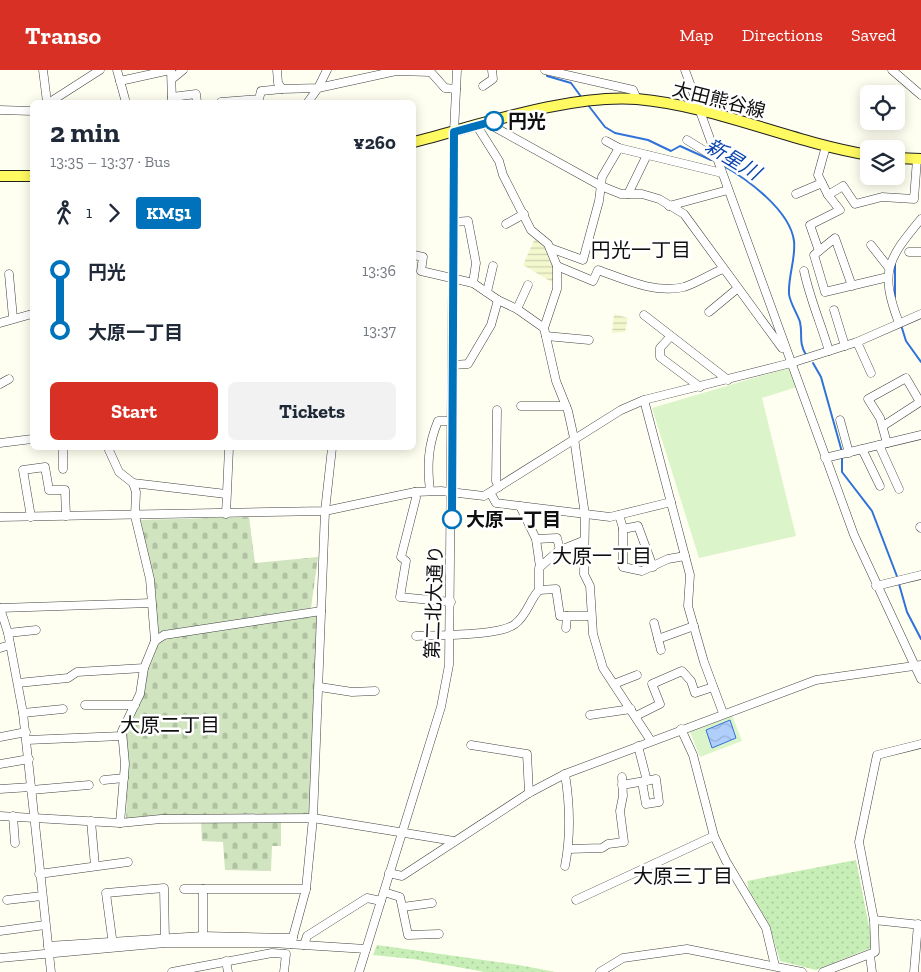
<!DOCTYPE html>
<meta charset="utf-8">
<style>
:root{--surface:#fff;--page:#f2f2f3;--text:#1f2937;--muted:#747a83;--accent:#d93025}
body{margin:0;font-family:"Zilla Slab","Noto Sans JP",serif;background:var(--page);color:var(--text);height:100vh;display:flex;flex-direction:column;font-size:19px;white-space:nowrap}
*{box-sizing:border-box;margin:0}
p{font-size:16px;color:var(--muted)}
.icon{flex:none;width:28px;height:28px;fill:none;stroke:currentColor;stroke-width:2;stroke-linecap:round;stroke-linejoin:round}
.map{position:relative;flex:1;overflow:hidden}
.side{position:absolute;left:30px;top:30px;width:386px;height:350px;display:flex;flex-direction:column;background:var(--surface);border-radius:8px;box-shadow:0 2px 12px #0003}
.side>*{flex:none}
.badge{padding:0 10px;border-radius:4px;font-size:18px;line-height:32px}
.buttons{position:absolute;left:860px;top:15px;display:grid;gap:10px}
.buttons a{display:grid;place-items:center;width:45px;height:45px;border-radius:8px;background:var(--surface);box-shadow:0 2px 12px #0003;font-size:25px}
.map>.badge{position:absolute;translate:-50% -50%;box-shadow:0 0 0 2px #fff}
.legs{display:flex;align-items:center;gap:8px;height:55px;padding:0 20px;font-size:16px}
.legs p{margin-inline-start:auto}
.headline{display:flex;align-items:center;justify-content:space-between;height:85px;padding:0 20px}
h1{font-size:28px;font-weight:700;line-height:38px}
.primary-button{display:flex;gap:10px;margin-top:auto;padding:10px 20px}
.primary-button a{flex:1;height:58px;border-radius:8px;background:var(--accent);color:#fff;font-size:20px;font-weight:700;line-height:58px;text-align:center}
.primary-button a+a{background:var(--page);color:var(--text)}
ul{padding:0 20px;list-style:none}
li{display:flex;align-items:center;gap:18px;height:60px;font-size:19px}
li i{display:grid;place-items:center;width:8px;height:100%;margin:0 6px;background:currentColor}
li i::after{content:'';width:12px;height:12px;margin:-6px;border:4px solid;border-radius:50%;background:var(--surface)}
li p{margin-inline-start:auto}
li:first-child i{background:linear-gradient(#0000 50%,currentColor 0)}
li:last-child i{background:linear-gradient(currentColor 50%,#0000 0)}
header{display:flex;align-items:center;gap:30px;box-sizing:border-box;height:70px;padding:0 25px;background:var(--accent);color:#fff}
header strong{font-size:24px}
nav{display:flex;gap:28px;margin-inline-start:auto;font-size:18px}
.map>svg:first-child{display:block}
</style>
<header>
<strong>Transo</strong>
<nav><a>Map</a><a>Directions</a><a>Saved</a></nav>
</header>
<div class="map">
<svg width="921" height="902" viewBox="0 0 921 902">
<defs>
<pattern id="farmland-rules" width="6" height="5" patternUnits="userSpaceOnUse" patternTransform="scale(1.25)"><rect width="6" height="5" fill="#f3f8ce"/><path d="M0 2.5h6" fill="none" stroke="#cfd3b0"/></pattern>
<pattern id="cemetery-stones" width="16" height="16" patternUnits="userSpaceOnUse" patternTransform="scale(1.25)"><rect width="16" height="16" fill="#d0e4bf"/><path d="M2 7V4a2 2 0 0 1 4 0v3zM10 15v-3a2 2 0 0 1 4 0v3z" fill="#b1c2a3"/></pattern>
<pattern id="park-dots" width="8" height="8" patternUnits="userSpaceOnUse" patternTransform="scale(1.25)"><rect width="8" height="8" fill="#c7eeb6"/><path d="M2 2h.1M6 6h.1" fill="none" stroke="#aacb9b" stroke-width="1.8" stroke-linecap="round"/></pattern>
<pattern id="water-waves" width="16" height="10" patternUnits="userSpaceOnUse" patternTransform="scale(1.25)"><rect width="16" height="10" fill="#b0cffc"/><path d="M0 5q4-4 8 0t8 0" fill="none" stroke="#96b1d7"/></pattern>
</defs>
<rect width="100%" height="100%" fill="#fffff1"/>
<g fill="url(#farmland-rules)">
<polygon points="536,166 545,174 555,200 555,214 523,195"/>
<polygon points="614,244 628,248 625,262 612,263"/>
</g>
<g fill="url(#cemetery-stones)">
<polygon points="249,447 255,493 318,487 311,538 157,563 138,450"/>
<polygon points="319,542 310,746 126,749 128,691 124,663 158,575 165,567"/>
<polygon points="281,751 281,776 272,776 271,801 225,800 223,772 202,771 201,752"/>
</g>
<g fill="url(#park-dots)">
<polygon points="856,790 873,877 816,900 780,891 769,854 749,820 747,811"/>
<polygon points="377,875 519,895 555,902 485,902 413,889 373,885"/>
</g>
<g fill="#dcf4c9">
<polygon points="788,298 797,317 762,328 796,466 699,488 652,338"/>
<polygon points="732,645 742,671 700,687 690,662"/>
</g>
<polygon fill="url(#water-waves)" stroke="#3072d9" points="730,650 736,668 712,678 706,660"/>
<g fill="none" stroke-linecap="round" stroke-linejoin="round">
<g stroke="#3072d9" stroke-width="2">
<polyline points="547,4 547,6 571,13 582,28"/>
<polyline points="588,35 605,57 615,63 648,70 671,81 680,76 711,90"/>
<path d="M 722,95 C 747,109 790,140 794,171 C 796,188 788,206 789,224 C 790,233 797,243 800,252 C 803,266 798,271 806,285"/>
<polyline points="895,194 895,227"/>
<polyline points="901,255 906,271 921,292"/>
<polyline points="813,293 821,307 842,382"/>
<polyline points="842,387 842,402 872,441 898,509"/>
<polyline points="899,514 907,542 921,569"/>
</g>
<defs>
<g id="minor">
<polyline points="43,0 47,32"/>
<polyline points="117,0 125,29"/>
<polyline points="171,0 172,32"/>
<polyline points="277,0 278,13 282,19 318,18 396,1 430,2"/>
<polyline points="429,0 445,18 456,19"/>
<polyline points="545,0 633,20 637,29"/>
<polyline points="685,0 854,465 921,609"/>
<polyline points="892,0 921,25"/>
<polyline points="172,9 183,0"/>
<polyline points="120,11 170,0"/>
<polyline points="483,16 493,9 492,0"/>
<polyline points="172,27 196,24 197,32"/>
<polyline points="50,32 100,0"/>
<polyline points="221,32 259,29 261,21 282,19"/>
<polyline points="308,32 318,18 327,0"/>
<polyline points="0,40 32,41"/>
<polyline points="487,53 601,116 621,124 642,124 659,129 684,144 782,278"/>
<polyline points="477,56 499,91 503,105 531,160 548,174 557,196 557,219 544,258"/>
<polyline points="687,70 716,88"/>
<polyline points="606,71 619,78 722,103"/>
<polyline points="628,124 647,85"/>
<polyline points="796,124 822,113"/>
<polyline points="828,125 843,116 855,134 882,127 914,129 917,89"/>
<polyline points="669,136 728,120"/>
<polyline points="454,152 468,151 476,193 473,213"/>
<polyline points="506,154 524,144"/>
<polyline points="871,175 889,198"/>
<polyline points="550,178 583,190 599,131 602,107 619,78"/>
<polyline points="819,181 810,155 840,140 828,125 818,105 826,76"/>
<polyline points="909,182 921,182"/>
<polyline points="414,185 423,187 421,201 473,213 498,230 517,239 544,258 556,311 568,341 574,368 585,445 584,504 590,516 593,564 603,598 651,671"/>
<path d="M 557,196 L 593,211 L 598,200 C 624,209 655,224 684,217 C 697,213 710,204 723,199"/>
<path d="M 804,201 C 810,229 821,254 829,281"/>
<polyline points="9,204 13,248"/>
<polyline points="852,216 835,168 814,185 825,222 888,207"/>
<polyline points="487,222 493,196"/>
<polyline points="517,239 528,215"/>
<polyline points="834,240 845,276"/>
<polyline points="709,242 738,218"/>
<polyline points="644,245 728,310"/>
<polyline points="0,253 32,244"/>
<path d="M 899,253 C 879,201 888,189 921,149"/>
<polyline points="546,266 589,270"/>
<polyline points="671,266 660,278 660,287 700,317"/>
<polyline points="857,272 871,303"/>
<polyline points="453,295 468,294 491,255 498,230"/>
<polyline points="0,314 9,309"/>
<polyline points="644,330 690,505 688,536 704,592 723,643"/>
<polyline points="521,336 566,336"/>
<polyline points="497,340 496,411 499,417"/>
<polyline points="840,350 849,383"/>
<polyline points="883,356 920,332 906,308 868,329 880,348 887,373"/>
<polyline points="0,373 32,369"/>
<polyline points="879,375 899,419"/>
<polyline points="108,378 119,402 133,413 136,422 135,446 150,509 155,571"/>
<polyline points="862,379 880,416"/>
<polyline points="825,388 921,365"/>
<polyline points="63,399 63,378"/>
<polyline points="133,413 226,424"/>
<path d="M 430,421 C 427,395 428,375 438,351 L 452,351"/>
<polyline points="415,422 416,428 401,487 406,491 400,527 451,532"/>
<polyline points="491,424 496,433 610,447 671,432"/>
<polyline points="520,436 536,469 540,497"/>
<polyline points="226,444 229,378"/>
<polyline points="619,445 623,458 623,497 642,501 668,489 685,486"/>
<polyline points="0,447 325,441 415,422 441,421 484,426 621,340 644,330 791,293 857,272 921,244"/>
<polyline points="31,447 23,400 45,397 49,420 65,420 66,446"/>
<polyline points="920,457 921,458"/>
<polyline points="623,459 638,456 653,497"/>
<polyline points="536,469 557,468 560,480"/>
<polyline points="876,516 921,505"/>
<polyline points="539,520 556,519 560,546 591,546"/>
<polyline points="0,538 8,563 23,643 51,902"/>
<polyline points="0,538 151,533"/>
<polyline points="654,553 661,580"/>
<polyline points="566,558 567,546"/>
<polyline points="8,563 36,560"/>
<path d="M 416,566 C 436,565 500,566 515,554 C 527,545 529,531 539,520 L 539,498 L 558,481 L 583,471"/>
<polyline points="658,569 694,556"/>
<polyline points="0,578 10,575"/>
<polyline points="18,613 68,608 77,602 144,598 155,571 164,565 321,541"/>
<polyline points="614,614 637,605"/>
<polyline points="320,617 352,622 375,621"/>
<polyline points="85,635 135,635"/>
<polyline points="23,643 63,639"/>
<polyline points="590,645 631,639"/>
<polyline points="636,646 660,634 652,614 682,601 691,611 695,623 713,617"/>
<polyline points="681,659 693,685 714,766 726,791 766,858 775,896"/>
<polyline points="0,667 26,662"/>
<polyline points="27,670 122,666"/>
<polyline points="471,675 527,684 529,723"/>
<polyline points="638,676 647,711"/>
<polyline points="0,694 29,689"/>
<polyline points="104,710 124,708"/>
<polyline points="622,715 656,709 659,732 646,734 642,712"/>
<polyline points="0,719 31,717"/>
<polyline points="31,720 89,715"/>
<polyline points="0,746 120,753 161,749 313,748 454,771"/>
<polyline points="13,746 15,773"/>
<polyline points="91,751 95,796"/>
<polyline points="120,753 125,694 122,661 140,624 144,598"/>
<polyline points="568,779 602,778 608,774 624,772 620,741 623,726 622,707"/>
<path d="M 565,796 C 571,765 570,735 565,704"/>
<polyline points="389,803 402,806 529,723 565,704 816,610 921,595"/>
<polyline points="39,804 128,792"/>
<polyline points="184,819 306,819"/>
<polyline points="203,819 203,870"/>
<polyline points="384,822 400,827 408,865 439,864"/>
<polyline points="7,830 42,826"/>
<polyline points="576,830 714,766"/>
<polyline points="403,837 432,833"/>
<polyline points="874,850 921,855"/>
<polyline points="0,861 45,855"/>
<polyline points="291,874 306,819 313,748 325,441 332,378"/>
<polyline points="113,875 106,823 164,818 165,871"/>
<polyline points="304,875 307,866 367,828 381,831"/>
<polyline points="48,876 203,866 293,868"/>
<polyline points="870,885 872,902"/>
<polyline points="0,888 165,873 272,873 366,879"/>
<polyline points="226,891 228,902"/>
<polyline points="172,902 272,883 286,884 284,902"/>
<polyline points="359,902 441,637 449,595 454,62 457,0"/>
<polyline points="600,902 623,888 687,879 802,902"/>
<polyline points="823,902 875,882 874,850 859,772 877,685 921,674"/>
<polyline points="914,902 918,854"/>
</g>
<g id="major">
<path d="M 414,72 C 480,55 569,24 637,29 C 716,36 790,72 869,85"/>
<polyline points="896,88 921,89"/>
<polyline points="0,106 32,106"/>
</g>
</defs>
<use href="#minor" stroke="#424242" stroke-width="9"/>
<use href="#major" stroke="#202020" stroke-width="12"/>
<use href="#minor" stroke="#fff" stroke-width="8"/>
<use href="#major" stroke="#fffa61" stroke-width="10"/>
</g>
<g fill="none" stroke-linecap="round" stroke-linejoin="round">
<defs>
<polyline id="line-1" points="452,449 454,62 494,51"/>
</defs>
<use href="#line-1" stroke="#fff" stroke-width="11"/>
<use href="#line-1" stroke="#0072bc" stroke-width="8"/>
</g>
<g fill="#fff" stroke="#0072bc" stroke-width="2.5">
<circle cx="494" cy="51" r="9"/>
<circle cx="452" cy="449" r="9"/>
</g>
<g text-anchor="middle" dominant-baseline="central" stroke-width="5" stroke-linejoin="round" paint-order="stroke">
<g font-size="19" fill="#0f0f0f" stroke="#fff">
<text transform="translate(719 30) rotate(14)">太田熊谷線</text>
<text transform="translate(434 532) rotate(-88)">第二北大通り</text>
</g>
<g font-size="19" font-weight="bold" fill="#0f0f0f" stroke="#fff" text-anchor="start">
<text x="508" y="51">円光</text>
<text x="466" y="449">大原一丁目</text>
</g>
<g font-size="20" font-style="italic" fill="#0c44ad" stroke="#fff">
<text transform="translate(733 89) rotate(31)">新星川</text>
</g>
<g font-size="20" fill="#0f0f0f" stroke="#fff">
<text x="641" y="180">円光一丁目</text>
<text x="602" y="486">大原一丁目</text>
<text x="170" y="655">大原二丁目</text>
<text x="683" y="806">大原三丁目</text>
</g>
</g>
</svg>
<div class="buttons">
<a><svg class="icon" aria-label="locate" viewBox="0 0 24 24"><circle cx="12" cy="12" r="6"/><path d="M12 2v4M12 18v4M2 12h4M18 12h4"/></svg></a>
<a><svg class="icon" aria-label="layers" viewBox="0 0 24 24"><path d="M12 4l9 5-9 5-9-5zM3 14l9 5 9-5"/></svg></a>
</div>
<section class="side">
<div class="headline"><div><h1>2 min</h1><p>13:35 – 13:37 · Bus</p></div><b>¥260</b></div>
<div class="legs"><svg class="icon" aria-label="walk" viewBox="0 0 24 24"><circle cx="13" cy="4" r="2"/><path d="M13 8l-2 6 4 7M11 14l-3 7M7 12l3-4h3l4 4"/></svg>1<svg class="icon" aria-label="forward" viewBox="0 0 24 24"><path d="M9 5l7 7-7 7"/></svg><b class="badge" style="background:#0072bc;color:#fff">KM51</b></div>
<ul>
<li><i style="color:#0072bc"></i><b>円光</b><p>13:36</p></li>
<li><i style="color:#0072bc"></i><b>大原一丁目</b><p>13:37</p></li>
</ul>
<div class="primary-button"><a>Start</a><a>Tickets</a></div>
</section>
</div>
